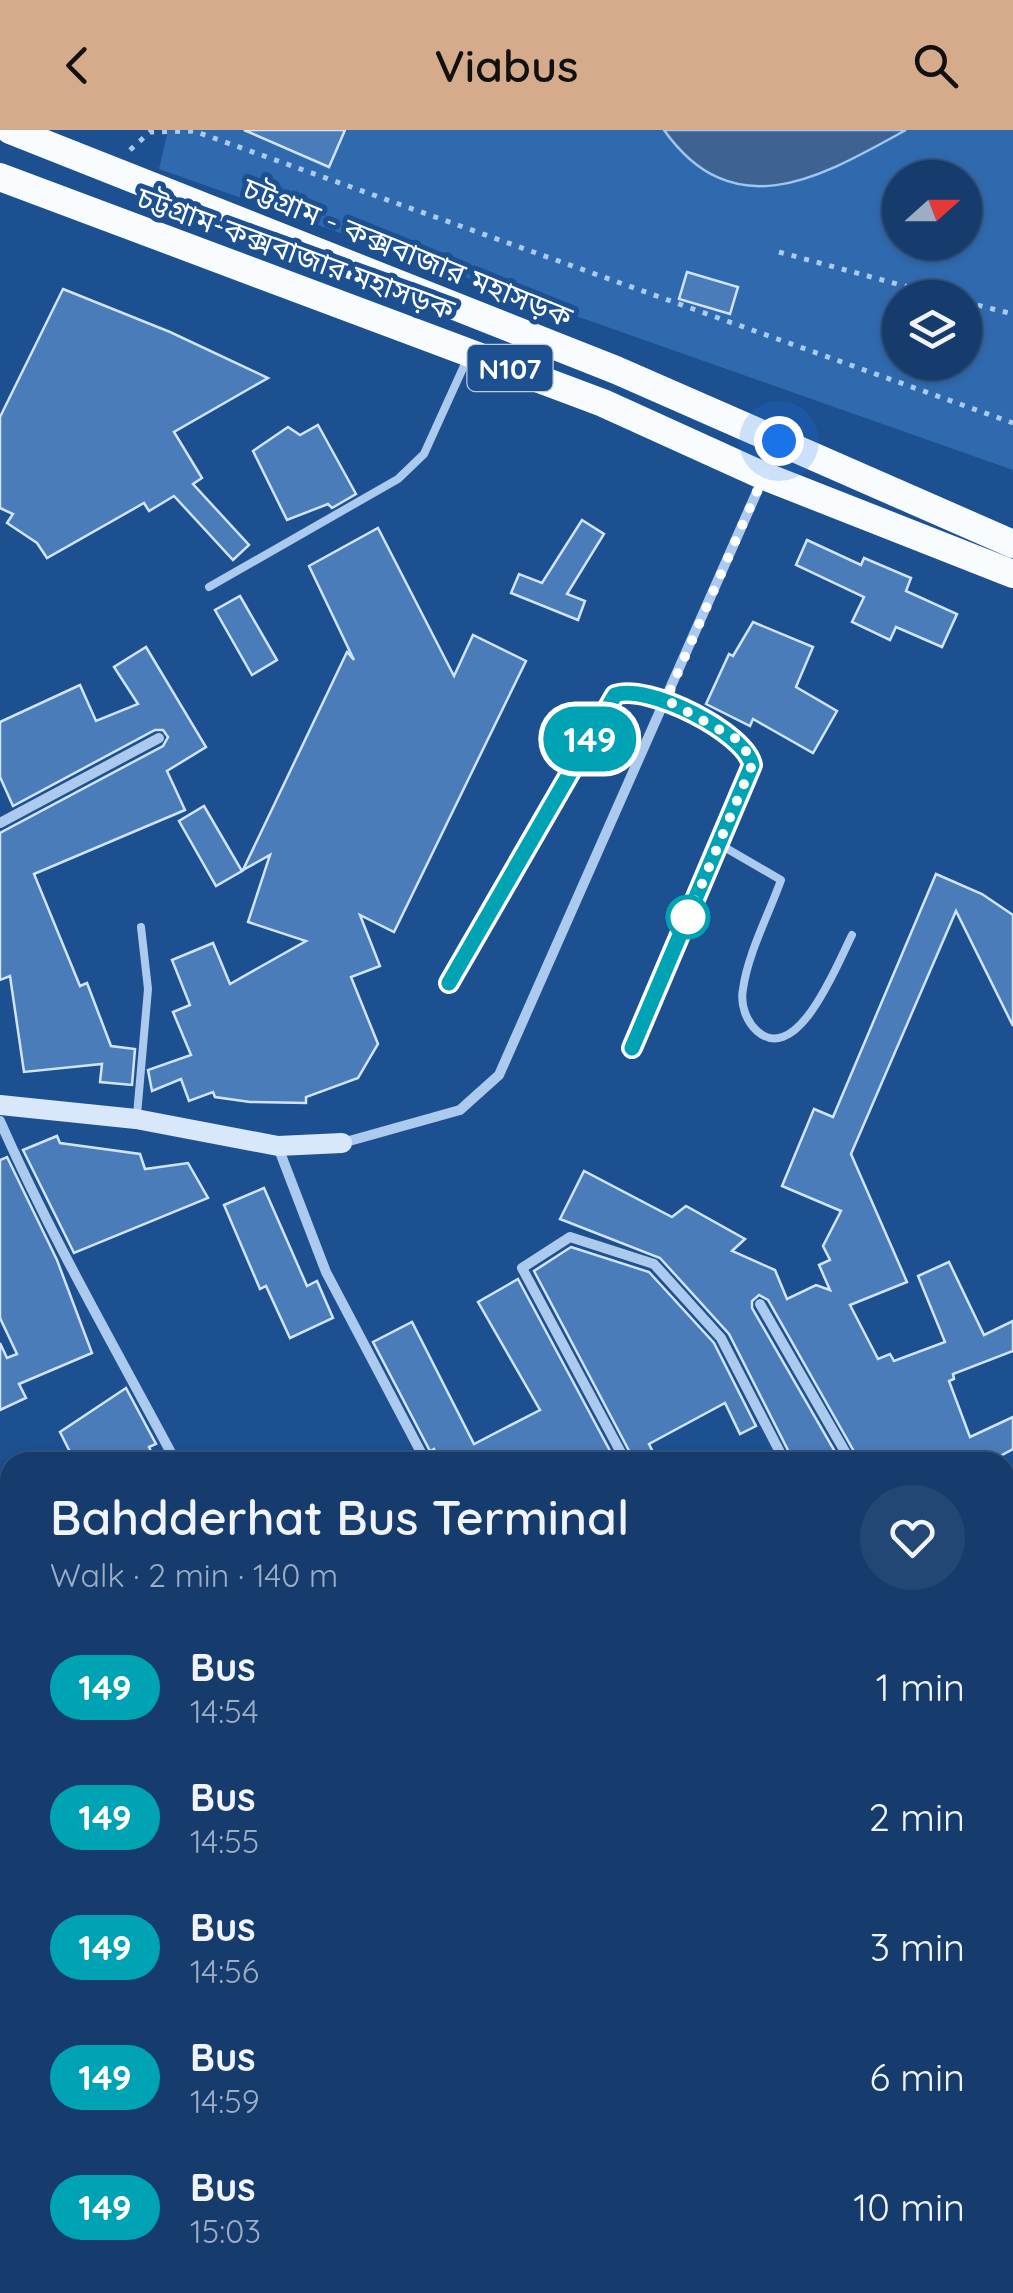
<!DOCTYPE html>
<meta charset="utf-8">
<style>
:root{--surface:#153c6d;--page:#224775;--text:#f1f3f6;--muted:#9dadc2;--line:#345680;--accent:#d6ab8b}
body{margin:0;font-family:Quicksand,"Noto Sans Bengali",sans-serif;background:var(--page);color:var(--text);height:100vh;display:flex;flex-direction:column;font-size:38px;white-space:nowrap}
*{box-sizing:border-box;margin:0}
p{font-size:32px;color:var(--muted)}
.icon{flex:none;width:55px;height:55px;fill:none;stroke:currentColor;stroke-width:2;stroke-linecap:round;stroke-linejoin:round}
.map{position:relative;flex:1;overflow:hidden}
.panel{position:absolute;left:0px;top:1322px;width:1015px;height:842px;display:flex;flex-direction:column;background:var(--surface);border-radius:30px 30px 0 0;box-shadow:0 2px 8px #0004,0 0 0 2px var(--line)}
.panel>*{flex:none}
.badge{padding:0 20px;border-radius:32px;font-size:35px;line-height:65px}
.needle{width:65px;rotate:69deg}
.tools{position:absolute;left:882px;top:30px;display:grid;gap:20px}
.tools a{display:grid;place-items:center;width:100px;height:100px;border-radius:50%;background:var(--surface);box-shadow:0 2px 8px #0004,0 0 0 2px var(--line);font-size:50px}
.you{position:absolute;width:50px;height:50px;margin:-25px;border:8px solid #fff;border-radius:50%;background:#1a73e8;box-shadow:0 0 0 15px #1a73e833}
.map>.badge{position:absolute;translate:-50% -50%;box-shadow:0 0 0 5px #fff}
.round{display:grid;place-items:center;flex:none;width:105px;height:105px;border-radius:52px;background:var(--page)}
.head{display:flex;align-items:center;justify-content:space-between;height:170px;padding:0 50px}
h1{font-size:48px;font-weight:600;line-height:75px}
ul{padding:0;list-style:none}
li{display:flex;align-items:center;gap:30px;height:130px;padding:0 50px}
li div{flex:1}
li b{display:block;font-size:38px}
li em{font-style:normal}
li .badge{min-width:110px;font-weight:700;text-align:center}
header{display:flex;justify-content:space-between;align-items:center;height:130px;padding:0 50px;background:var(--accent);color:#111;font-size:45px;font-weight:600}
.map>svg:first-child{display:block}
</style>
<header><svg class="icon" aria-label="back" viewBox="0 0 24 24"><path d="M15 5l-7 7 7 7"/></svg>Viabus<svg class="icon" aria-label="search" viewBox="0 0 24 24"><circle cx="10" cy="10" r="6"/><path d="M15 15l6 6"/></svg></header>
<div class="map">
<svg width="1013" height="2163" viewBox="0 0 1013 2163">
<rect width="100%" height="100%" fill="#1c5091"/>
<path fill="#306aae" fill-rule="evenodd" d="M 168,0 L 1013,0 L 1013,340 L 159,39 ZM 900,48 L 965,48 L 965,112 L 900,112 ZM 900,168 L 965,168 L 965,232 L 900,232 Z"/>
<g fill="#3e6392" stroke="#9fc5f0" stroke-width="2.5">
<path d="M 664,0 L 906,0 C 824,45 735,100 664,0 Z"/>
<polygon points="0,1812 10,1837 10,1864 0,1868"/>
</g>
<g fill="#4a7cb9" stroke="#d2e4fa" stroke-width="2.5">
<polygon points="244,0 345,0 329,37"/>
<polygon points="687,142 738,157 730,184 679,169"/>
<polygon points="63,159 170,202 268,248 174,302 202,348 193,354 249,415 233,430 174,366 149,381 144,373 47,428 37,413 7,393 13,384 0,378 0,287"/>
<polygon points="318,295 356,364 332,378 328,374 287,390 253,321 288,297 300,305"/>
<polygon points="582,390 604,404 567,464 585,471 578,490 511,463 519,444 542,453"/>
<polygon points="378,398 454,546 473,505 526,531 394,802 360,785 380,836 351,847 378,914 358,948 306,967 306,973 250,972 215,967 213,962 189,971 181,949 152,961 148,940 191,925 173,882 190,875 172,830 213,813 230,854 306,811 248,792 270,725 243,740 347,522 354,530 309,436"/>
<polygon points="807,410 861,435 864,428 911,448 906,461 957,484 942,517 896,497 890,510 852,492 864,467 796,435"/>
<polygon points="240,466 277,530 252,545 215,480"/>
<polygon points="753,492 813,517 796,557 837,581 813,623 753,589 750,596 706,574 729,524 733,526"/>
<polygon points="146,517 206,617 167,641 185,680 34,744 80,856 87,853 111,916 135,919 132,955 100,952 102,934 24,942 10,846 0,850 0,703 163,616 168,607 163,600 155,600 13,676 0,647 0,592 80,555 96,591 138,574 114,537"/>
<polygon points="204,676 242,741 216,756 179,691"/>
<polygon points="936,744 982,764 1013,785 1013,896 956,781 851,1024 907,1152 850,1175 878,1229 890,1224 894,1231 945,1212 918,1146 949,1132 984,1205 1013,1191 1013,1221 953,1244 954,1249 949,1251 970,1307 1013,1287 1013,1319 989,1332 860,1332 768,1170 759,1165 752,1171 752,1178 841,1332 794,1332 729,1204 660,1128 560,1089 584,1041 672,1087 686,1076 745,1109 732,1121 775,1140 787,1169 816,1155 830,1160 819,1135 830,1130 823,1116 841,1081 782,1056 814,979 833,987"/>
<polygon points="57,1006 60,1013 140,1024 145,1039 188,1033 208,1068 74,1123 23,1020"/>
<polygon points="7,1027 57,1130 92,1223 19,1254 26,1268 0,1280 0,1213 7,1228 17,1224 0,1188 0,1030"/>
<polygon points="264,1058 307,1156 317,1151 333,1188 290,1208 266,1156 260,1159 224,1075"/>
<polygon points="571,1117 649,1142 714,1213 756,1296 740,1304 725,1273 649,1314 658,1332 635,1332 534,1141"/>
<polygon points="518,1149 616,1332 438,1332 434,1319 430,1321 373,1212 412,1192 474,1314 540,1280 478,1172"/>
<polygon points="126,1258 156,1314 149,1317 156,1332 75,1332 60,1302"/>
</g>
<g fill="none" stroke-linecap="round" stroke-linejoin="round">
<g stroke="#accaee" stroke-width="5" stroke-dasharray="5 8" stroke-linecap="butt">
<polyline points="130,20 150,2 194,1 1013,293"/>
<polyline points="779,122 949,168"/>
<polyline points="965,172 1013,184"/>
</g>
<g stroke="#accaee" stroke-width="8">
<polyline points="209,457 398,349 424,324 468,227"/>
<path d="M 719,714 L 781,750 C 769,784 748,823 743,859 C 740,874 746,891 757,901 C 798,937 838,832 852,805"/>
<path d="M 449,853 L 615,565 C 647,553 746,602 752,635 L 631,918"/>
<polyline points="137,985 148,859 141,797"/>
</g>
<g stroke="#accaee" stroke-width="10">
<polyline points="0,693 159,608"/>
<path d="M 0,991 C 52,1109 116,1219 176,1332"/>
<polyline points="342,1013 460,980 499,945 779,312"/>
<polyline points="278,1017 326,1142 426,1332"/>
<polyline points="760,1174 851,1332"/>
<polyline points="626,1332 522,1138 570,1107 654,1134 721,1208 785,1332"/>
<polyline points="0,1568 10,1562"/>
<polyline points="0,1748 10,1769"/>
<polyline points="0,1898 10,1894"/>
<polyline points="1005,2034 1013,2034"/>
<polyline points="299,2155 302,2163"/>
<polyline points="937,2155 939,2163"/>
<polyline points="273,2163 284,2155"/>
<polyline points="659,2163 669,2155"/>
</g>
<polyline stroke="#d9e7fa" stroke-width="20" points="0,975 136,989 278,1016 342,1013"/>
<g stroke="#f9fcff" stroke-width="28">
<polyline points="10,0 616,240 1013,414"/>
<polyline points="0,47 603,273 764,346 1013,444"/>
</g>
</g>
<g fill="none" stroke-linecap="round" stroke-linejoin="round">
<defs>
<path id="line" d="M 449,853 L 615,565 C 647,553 745,602 752,635 L 632,918"/>
</defs>
<use href="#line" stroke="#fff" stroke-width="22"/>
<use href="#line" stroke="#00a3b4" stroke-width="15"/>
<polyline stroke="#fff" stroke-width="10" stroke-dasharray="0 18" points="688,787 752,635 742,612 666,570 779,311"/>
</g>
<circle fill="#fff" stroke="#00a3b4" stroke-width="5" cx="688" cy="787" r="20"/>
<g text-anchor="middle" dominant-baseline="central" stroke-width="10" stroke-linejoin="round" paint-order="stroke">
<rect fill="#1c5091" stroke="#bbcade" stroke-width="2.5" x="467.5" y="215" width="85" height="46" rx="8"/>
<g font-size="28" font-weight="bold" fill="#fff">
<text x="510" y="238">N107</text>
</g>
<g font-size="30" fill="#fff" stroke="#1c5091">
<text transform="translate(408 122) rotate(22)">চট্টগ্রাম - কক্সবাজার মহাসড়ক</text>
<text transform="translate(296 123) rotate(20)">চট্টগ্রাম-কক্সবাজার মহাসড়ক</text>
</g>
</g>
</svg>
<div class="tools">
<a><svg class="needle" viewBox="-14 -14 28 28"><path d="M0-13l5 13h-10z" fill="#e53935"/><path d="M0 13l5-13h-10z" fill="#9dadc2"/></svg></a>
<a><svg class="icon" aria-label="layers" viewBox="0 0 24 24"><path d="M12 4l9 5-9 5-9-5zM3 14l9 5 9-5"/></svg></a>
</div>
<div class="you" style="left:779px;top:311px"></div>
<b class="badge" style="left:590px;top:609px;background:#00a3b4;color:#fff">149</b>
<section class="panel">
<div class="head"><div><h1>Bahdderhat Bus Terminal</h1><p>Walk · 2 min · 140 m</p></div><a class="round"><svg class="icon" aria-label="heart" viewBox="0 0 24 24"><path d="M12 20l-8-8c-3-5 5-10 8-4 3-6 11-1 8 4z"/></svg></a></div>
<ul>
<li><span class="badge" style="background:#00a3b4;color:#fff">149</span><div><b>Bus</b><p>14:54</p></div><em>1 min</em></li>
<li><span class="badge" style="background:#00a3b4;color:#fff">149</span><div><b>Bus</b><p>14:55</p></div><em>2 min</em></li>
<li><span class="badge" style="background:#00a3b4;color:#fff">149</span><div><b>Bus</b><p>14:56</p></div><em>3 min</em></li>
<li><span class="badge" style="background:#00a3b4;color:#fff">149</span><div><b>Bus</b><p>14:59</p></div><em>6 min</em></li>
<li><span class="badge" style="background:#00a3b4;color:#fff">149</span><div><b>Bus</b><p>15:03</p></div><em>10 min</em></li>
</ul>
</section>
</div>
